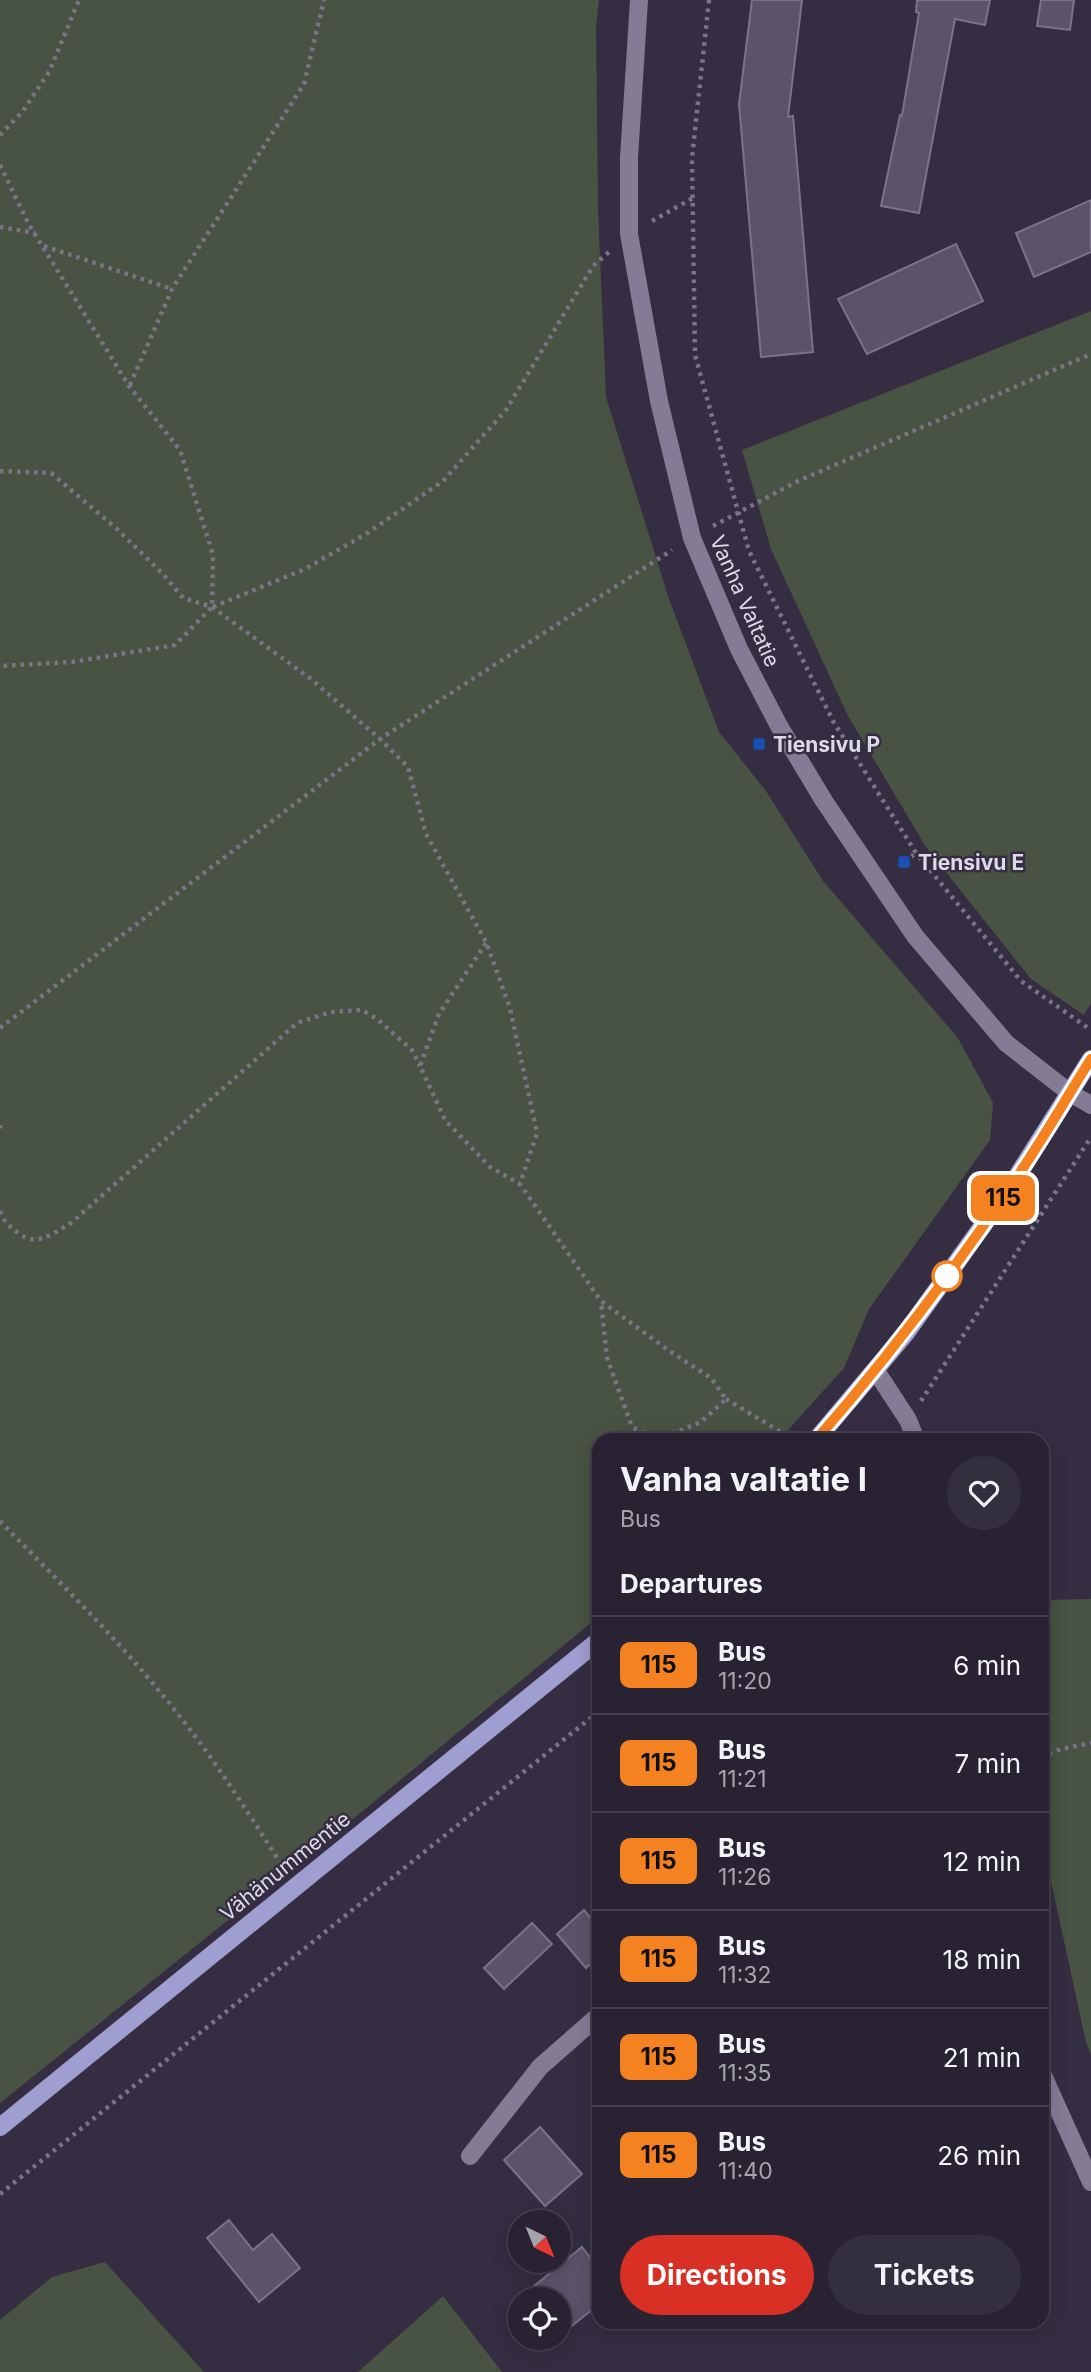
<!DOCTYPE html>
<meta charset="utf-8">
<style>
:root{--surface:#282232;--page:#342f3e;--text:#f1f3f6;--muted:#a5a4ac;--line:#443f4d;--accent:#d93025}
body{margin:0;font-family:Inter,sans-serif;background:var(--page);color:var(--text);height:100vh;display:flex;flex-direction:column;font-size:26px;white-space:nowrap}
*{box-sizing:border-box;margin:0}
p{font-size:23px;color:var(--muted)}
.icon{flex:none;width:38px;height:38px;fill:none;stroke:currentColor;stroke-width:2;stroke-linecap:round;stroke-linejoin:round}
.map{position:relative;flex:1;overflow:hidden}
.sheet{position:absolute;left:592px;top:1433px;width:457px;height:896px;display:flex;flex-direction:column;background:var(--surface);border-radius:21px;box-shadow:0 4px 18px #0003,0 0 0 2px var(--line)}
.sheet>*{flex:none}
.badge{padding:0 14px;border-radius:10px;font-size:24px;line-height:46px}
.needle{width:46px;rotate:137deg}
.fabs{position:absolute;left:508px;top:2210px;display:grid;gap:14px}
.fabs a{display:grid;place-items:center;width:63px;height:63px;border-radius:50%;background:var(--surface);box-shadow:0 4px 18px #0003,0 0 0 2px var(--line);font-size:35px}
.map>.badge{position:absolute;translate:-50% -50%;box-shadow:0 0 0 4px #fff}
h2{padding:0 28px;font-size:26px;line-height:63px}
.round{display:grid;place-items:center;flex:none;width:74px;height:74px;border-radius:37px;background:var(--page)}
.summary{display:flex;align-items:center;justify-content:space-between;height:119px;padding:0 28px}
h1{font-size:33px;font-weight:700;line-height:52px}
.cta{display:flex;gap:14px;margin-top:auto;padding:14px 28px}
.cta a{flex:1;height:80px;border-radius:42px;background:var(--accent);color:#fff;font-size:28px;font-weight:700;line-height:80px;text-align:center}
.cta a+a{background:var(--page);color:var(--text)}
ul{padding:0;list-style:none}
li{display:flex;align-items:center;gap:21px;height:98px;padding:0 28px;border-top:2px solid var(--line)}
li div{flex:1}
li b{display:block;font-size:26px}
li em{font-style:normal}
li .badge{min-width:77px;font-weight:700;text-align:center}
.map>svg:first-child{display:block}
</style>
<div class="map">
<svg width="1091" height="2372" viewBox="0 0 1091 2372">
<rect width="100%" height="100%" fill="#352e42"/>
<g fill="#485343">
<polygon points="0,0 599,0 596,26 598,209 606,397 669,599 719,732 766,791 823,881 958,1038 993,1103 990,1140 869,1309 844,1368 779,1440 598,1440 598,1617 318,1848 0,2103"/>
<polygon points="1091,311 1091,1003 1084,1015 1031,979 926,847 848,716 771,549 742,450"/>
<polygon points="1091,1599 1091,2054 1086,2042 1041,1835 1041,1600"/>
<polygon points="105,2262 204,2372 0,2372 0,2320 52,2277"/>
<polygon points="443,2296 502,2372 358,2372"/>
</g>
<g fill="#5d5369" stroke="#7c728a" stroke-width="2">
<polygon points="752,0 802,0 788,117 793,116 813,352 761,357 739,104"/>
<polygon points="917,0 990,0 985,25 955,19 919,213 881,206 900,115 902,116 919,13 916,12"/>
<polygon points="1041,0 1074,0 1070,30 1037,26"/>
<polygon points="1091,200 1091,252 1034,277 1016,233"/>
<polygon points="956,244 983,301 867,354 838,299"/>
<polygon points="584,1910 598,1927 598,1957 586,1968 557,1934"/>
<polygon points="532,1923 552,1944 504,1989 484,1968"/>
<polygon points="540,2127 582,2174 545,2206 504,2160"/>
<polygon points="229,2220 253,2250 272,2234 300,2268 259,2302 207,2238"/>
<polygon points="582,2247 598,2267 598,2305 558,2337 558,2300 517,2300"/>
</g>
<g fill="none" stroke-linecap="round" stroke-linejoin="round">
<g stroke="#7a7485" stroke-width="4.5" stroke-dasharray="3.5 5" stroke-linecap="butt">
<polyline points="709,0 692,158 695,355 749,551 833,721 916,853 1021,981 1091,1030"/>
<polyline points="0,135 23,111 49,72 79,0"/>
<polyline points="0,165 28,223 129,386 180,450 213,555 212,607 175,645 72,662 0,666"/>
<polyline points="652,221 693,198"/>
<polyline points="0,227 35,233"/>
<polyline points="44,246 172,289"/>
<polyline points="130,385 172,289 304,84 324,0"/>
<polyline points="0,471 51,473 117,529 163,574 183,598 212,607 311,679 380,739 408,767 426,834 486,942 510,1008 537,1133 520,1184 601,1301 668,1350 711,1378 726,1399 701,1422 657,1440 632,1427 607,1358 601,1301"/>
<polyline points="713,526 798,481 1091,354"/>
<polyline points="213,607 305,569 369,532 443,481 506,410 593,266 609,252"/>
<polyline points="904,862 916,853"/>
<polyline points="486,943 439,1014 420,1066 445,1120 490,1167 520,1184"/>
<polyline points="0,1028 380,739 672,550"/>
<polyline points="0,1125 0,1129"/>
<path d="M 0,1211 C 4,1222 9,1226 18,1233 C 37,1248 53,1233 71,1223 L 297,1023 L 331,1012 L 362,1010 L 377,1019 L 412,1050 L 420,1066"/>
<polyline points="726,1399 794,1440"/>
<polyline points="921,1401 1091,1137"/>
<path d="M 0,1521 C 62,1585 126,1647 181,1718 C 219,1766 251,1817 284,1869"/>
<polyline points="1041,1757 1061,1749 1091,1743"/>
<polyline points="0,2194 598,1712"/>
</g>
<g stroke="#837c94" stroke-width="18">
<polyline points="639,0 629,158 629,234 659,401 692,538 739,649 779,726 824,801 915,936 1006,1043 1070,1093 1091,1105"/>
<polyline points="876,1371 908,1420 916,1440"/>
<polyline points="1041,2071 1091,2182"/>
<polyline points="470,2156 540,2067 598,2016"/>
</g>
<g stroke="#9f9ed1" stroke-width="18">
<polyline points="816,1440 906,1333 1009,1189 1091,1059"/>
<polyline points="0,2127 598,1641"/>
</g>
</g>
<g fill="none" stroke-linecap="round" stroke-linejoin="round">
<defs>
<path id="line" d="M 816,1440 C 885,1361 949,1277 1008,1190 C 1038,1148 1063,1103 1091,1059"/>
</defs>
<use href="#line" stroke="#fff" stroke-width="16"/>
<use href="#line" stroke="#f58220" stroke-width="10"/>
</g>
<g fill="#1a4fb4" stroke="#352e42" stroke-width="2.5">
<rect x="752" y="737" width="14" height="14" rx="3.5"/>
<rect x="897" y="855" width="14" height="14" rx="3.5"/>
</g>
<circle fill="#fff" stroke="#f58220" stroke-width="3.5" cx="947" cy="1276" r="14"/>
<g text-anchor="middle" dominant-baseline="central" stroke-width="5" stroke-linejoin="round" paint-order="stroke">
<g font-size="21" fill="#ddd9e7" stroke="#352e42">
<text transform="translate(745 601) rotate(66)">Vanha Valtatie</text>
<text transform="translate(285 1866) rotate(-39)">Vähänummentie</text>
</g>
<g font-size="21" font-weight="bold" fill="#ddd9e7" stroke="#352e42" text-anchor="start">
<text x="773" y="744">Tiensivu P</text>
<text x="918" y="862">Tiensivu E</text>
</g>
</g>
</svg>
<div class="fabs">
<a><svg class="needle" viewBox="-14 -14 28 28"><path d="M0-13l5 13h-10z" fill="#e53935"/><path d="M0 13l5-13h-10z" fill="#a5a4ac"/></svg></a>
<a><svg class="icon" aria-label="locate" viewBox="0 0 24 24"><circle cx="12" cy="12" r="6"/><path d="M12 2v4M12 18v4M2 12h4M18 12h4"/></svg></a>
</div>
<b class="badge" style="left:1003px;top:1198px;background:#f58220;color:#111">115</b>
<section class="sheet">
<div class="summary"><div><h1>Vanha valtatie I</h1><p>Bus</p></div><a class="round"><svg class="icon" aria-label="heart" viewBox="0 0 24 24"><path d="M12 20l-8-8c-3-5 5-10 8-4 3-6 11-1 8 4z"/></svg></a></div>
<h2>Departures</h2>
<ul>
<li><span class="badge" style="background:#f58220;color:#111">115</span><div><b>Bus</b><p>11:20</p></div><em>6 min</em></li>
<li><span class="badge" style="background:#f58220;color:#111">115</span><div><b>Bus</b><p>11:21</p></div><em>7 min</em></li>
<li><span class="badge" style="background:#f58220;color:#111">115</span><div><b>Bus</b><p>11:26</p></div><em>12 min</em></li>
<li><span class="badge" style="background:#f58220;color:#111">115</span><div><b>Bus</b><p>11:32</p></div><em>18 min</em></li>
<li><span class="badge" style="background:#f58220;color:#111">115</span><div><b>Bus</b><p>11:35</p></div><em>21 min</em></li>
<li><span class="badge" style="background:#f58220;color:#111">115</span><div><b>Bus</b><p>11:40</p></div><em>26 min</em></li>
</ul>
<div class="cta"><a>Directions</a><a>Tickets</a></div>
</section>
</div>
